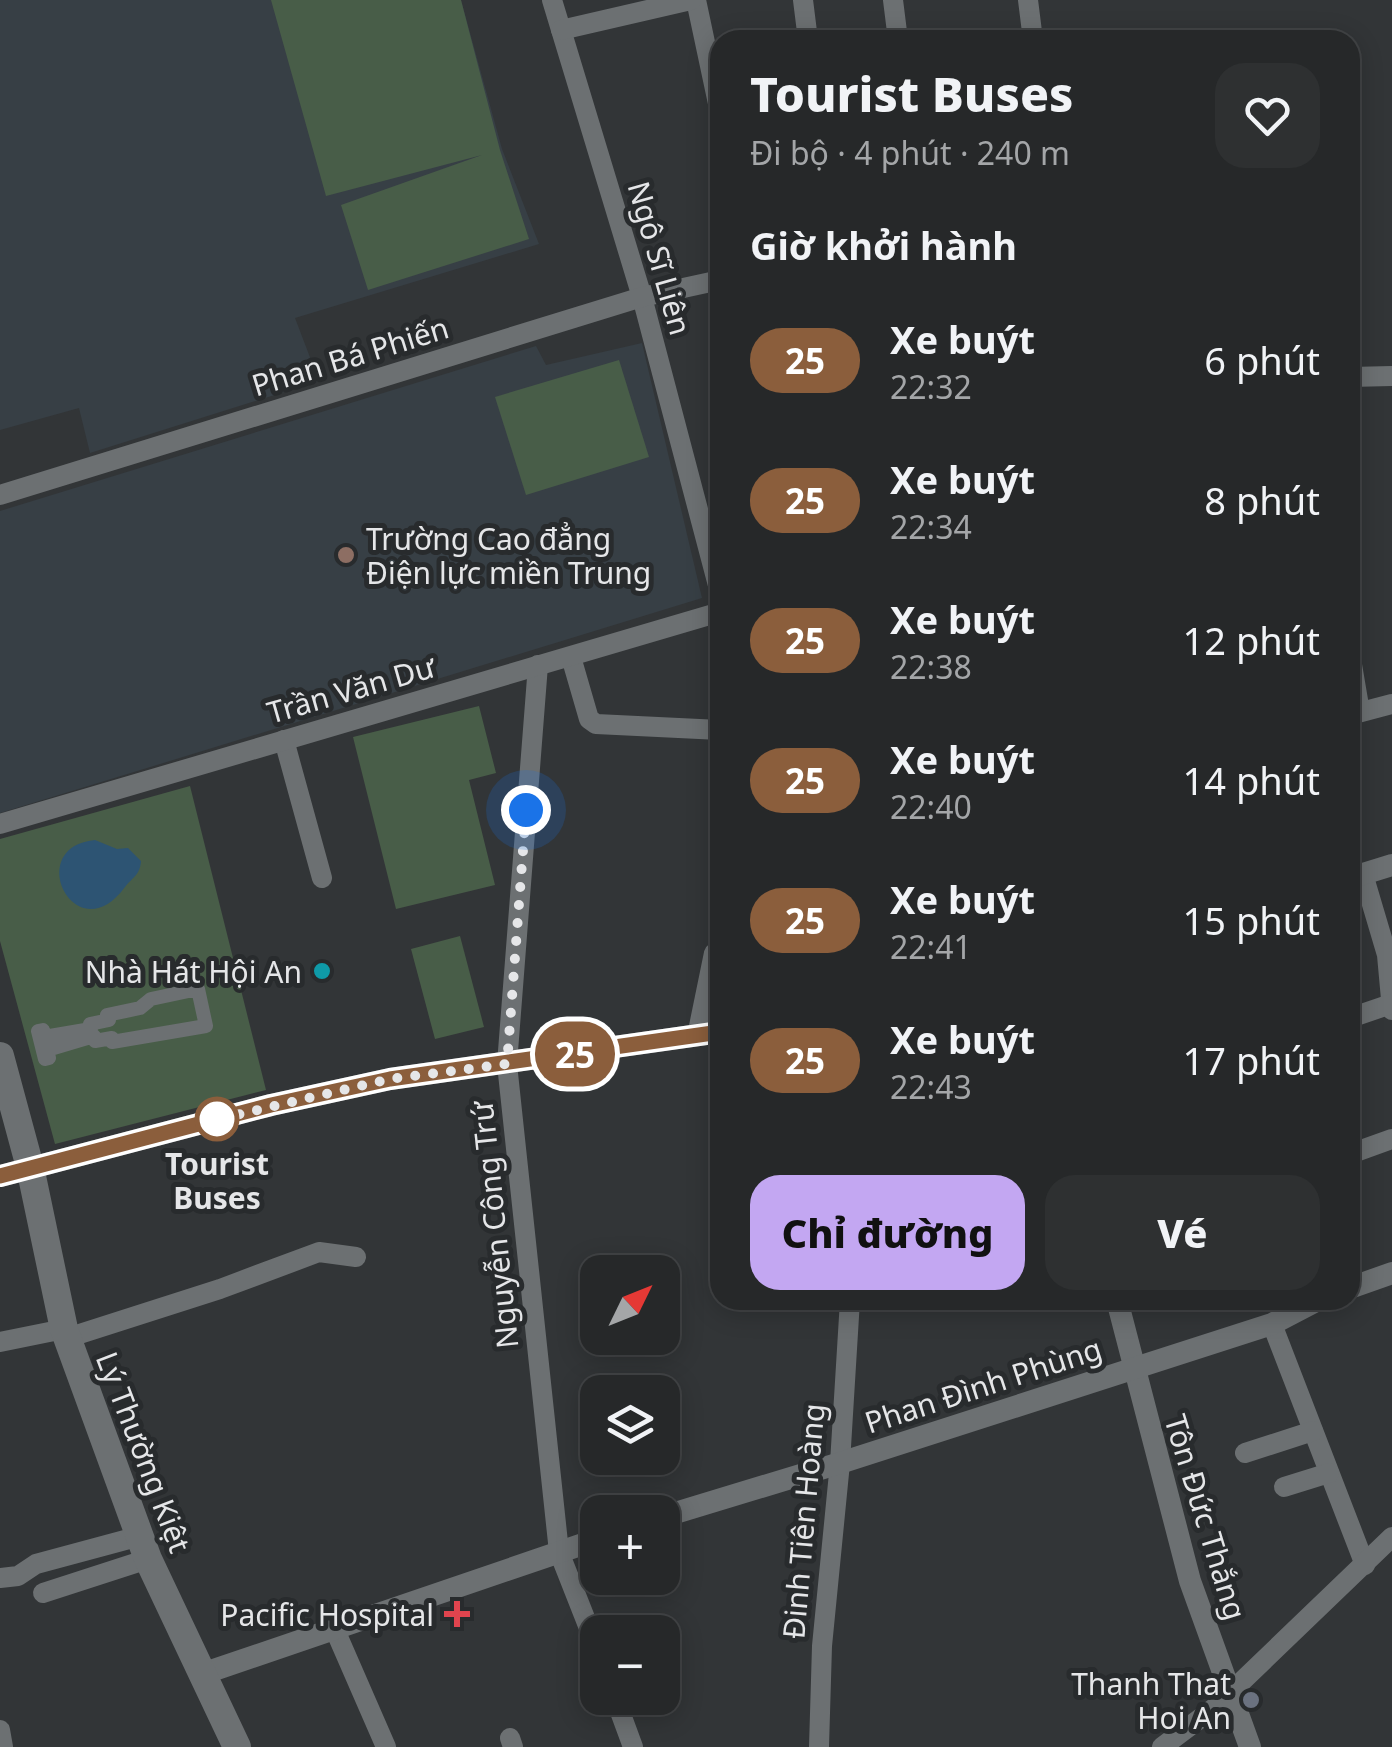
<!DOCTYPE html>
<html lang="vi">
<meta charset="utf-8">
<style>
:root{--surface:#262829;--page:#2e3031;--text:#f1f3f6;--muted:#a4a6a8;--line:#424446;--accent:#c3a7f2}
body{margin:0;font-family:"Noto Sans",sans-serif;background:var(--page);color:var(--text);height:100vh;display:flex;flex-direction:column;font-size:38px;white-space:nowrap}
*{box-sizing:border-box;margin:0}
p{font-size:32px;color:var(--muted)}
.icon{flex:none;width:55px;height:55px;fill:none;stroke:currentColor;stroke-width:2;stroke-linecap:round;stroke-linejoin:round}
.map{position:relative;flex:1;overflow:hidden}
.details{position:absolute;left:710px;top:30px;width:650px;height:1280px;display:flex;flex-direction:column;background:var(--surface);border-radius:30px;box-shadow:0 5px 25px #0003,0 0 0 2px var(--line)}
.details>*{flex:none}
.badge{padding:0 20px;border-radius:32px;font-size:35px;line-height:65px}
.needle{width:65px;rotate:47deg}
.fabs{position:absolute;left:580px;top:1255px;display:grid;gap:20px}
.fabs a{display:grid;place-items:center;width:100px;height:100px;border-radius:20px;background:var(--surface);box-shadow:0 5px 25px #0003,0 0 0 2px var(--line);font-size:50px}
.you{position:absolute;width:50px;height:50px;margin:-25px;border:8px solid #fff;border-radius:50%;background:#1a73e8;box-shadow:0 0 0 15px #1a73e833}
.map>.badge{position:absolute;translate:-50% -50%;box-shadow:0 0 0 5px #fff}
h2{padding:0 40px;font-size:38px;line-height:90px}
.round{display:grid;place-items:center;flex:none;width:105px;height:105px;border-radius:30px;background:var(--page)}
.headline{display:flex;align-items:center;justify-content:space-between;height:170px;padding:0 40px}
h1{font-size:48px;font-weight:800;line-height:75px}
.button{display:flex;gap:20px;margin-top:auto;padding:20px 40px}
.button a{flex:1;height:115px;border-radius:30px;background:var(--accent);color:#111;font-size:40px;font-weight:800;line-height:115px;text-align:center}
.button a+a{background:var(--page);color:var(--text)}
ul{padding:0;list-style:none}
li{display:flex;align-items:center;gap:30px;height:140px;padding:0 40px}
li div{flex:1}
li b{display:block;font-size:38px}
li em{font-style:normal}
li .badge{min-width:110px;font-weight:700;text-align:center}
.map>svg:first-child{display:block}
</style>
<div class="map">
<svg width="1392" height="1747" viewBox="0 0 1392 1747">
<rect width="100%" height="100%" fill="#323537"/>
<g fill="#373f45">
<polygon points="0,0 461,0 502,149 539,244 295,318 319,381 90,453 79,408 0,430"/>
<polygon points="642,343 702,598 0,813 0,511 536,346 546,365"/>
</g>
<g fill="#485d48">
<polygon points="271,0 461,0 500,150 529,239 368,290 341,205 482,155 326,196"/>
<polygon points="619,360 649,457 526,495 495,397"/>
<polygon points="479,706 496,773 469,780 495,885 396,909 353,737"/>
<polygon points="190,786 266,1090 55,1144 0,941 0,839"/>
<polygon points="460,936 484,1027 435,1039 411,949"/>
</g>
<path fill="#2d5473" d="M 95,840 L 117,849 L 128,848 L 141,861 C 140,875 133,877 125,887 C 76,954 22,847 95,840 Z"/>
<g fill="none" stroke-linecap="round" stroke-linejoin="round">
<polygon stroke="#6c7072" stroke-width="14" points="198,989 206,1026 112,1042 112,1038 95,1041 94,1036 47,1050 49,1058 45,1059 38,1031 43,1030 44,1037 91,1029 90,1024 109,1020 107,1015 140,1008 151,999"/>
<g stroke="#6c7072" stroke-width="20">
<polyline points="552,0 642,297 720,593"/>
<polyline points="696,0 720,113"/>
<polyline points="803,0 808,40"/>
<polyline points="893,0 898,40"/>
<polyline points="1028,0 1033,40"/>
<polyline points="561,30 691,0"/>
<polyline points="1350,377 1392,376"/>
<polyline points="0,495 642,297 720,280"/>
<polyline points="1350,653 1360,712"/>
<polyline points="571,657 589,719 596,724 720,730"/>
<polyline points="538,665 507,1064 559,1552 598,1651"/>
<polyline points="1350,715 1392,704"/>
<polyline points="284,740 322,878"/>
<polyline points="0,824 720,612"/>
<polyline points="1363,874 1387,955 1392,1010"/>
<polyline points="1350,1018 1391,1004"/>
<polyline points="697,1036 714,953"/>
<polyline points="1350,1154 1392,1139"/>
<polyline points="1272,1324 1365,1565"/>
<polyline points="67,1338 220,1289 319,1252 356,1257"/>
<polyline points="0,1342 64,1329"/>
<polyline points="1245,1453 1313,1431"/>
<polyline points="1284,1487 1329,1473"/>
<polyline points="0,1578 18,1576 36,1564 140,1536"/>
<polyline points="43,1593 148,1559"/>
<polyline points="335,1630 386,1747"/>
<polyline points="615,1698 633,1747"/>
<polyline points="0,1730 3,1747"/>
<polyline points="510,1738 513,1747"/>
<polyline points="819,1747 822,1646 840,1463 850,1300"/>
<polyline points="1162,1747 1214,1708 1392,1537"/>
</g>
<g stroke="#6c7072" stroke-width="22">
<polyline points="1350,878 1392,865"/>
<polyline points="0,1176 271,1105 390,1079 720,1032"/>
<polyline points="1350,1288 1392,1273"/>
<polyline points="1117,1300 1190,1581 1250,1747"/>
<polyline points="662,1517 840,1463 1272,1324 1318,1300"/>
<polyline points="202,1674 598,1539"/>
</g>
<polyline stroke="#6c7072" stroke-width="28" points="0,1056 30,1167 64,1329 148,1559 237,1747"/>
</g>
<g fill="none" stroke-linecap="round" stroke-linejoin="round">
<defs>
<polyline id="line" points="0,1176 271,1105 390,1079 720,1032"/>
</defs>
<use href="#line" stroke="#fff" stroke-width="22"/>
<use href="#line" stroke="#8b5e3c" stroke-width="15"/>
<polyline stroke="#e5e6e8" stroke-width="10" stroke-dasharray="0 18" points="217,1119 202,1123 390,1079 507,1064 526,810"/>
</g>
<circle fill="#8d6e63" stroke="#282b2d" stroke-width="4" cx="346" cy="555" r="10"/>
<circle fill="#0f9aa8" stroke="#282b2d" stroke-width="4" cx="322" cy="971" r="10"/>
<circle fill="#fff" stroke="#8b5e3c" stroke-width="5" cx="217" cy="1119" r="20"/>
<path fill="#e0444e" stroke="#282b2d" stroke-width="4" d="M452 1599h10v10h10v10h-10v10h-10v-10h-10v-10h10z"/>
<circle fill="#6b7280" stroke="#282b2d" stroke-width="4" cx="1251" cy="1700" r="10"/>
<g text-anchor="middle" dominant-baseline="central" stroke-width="10" stroke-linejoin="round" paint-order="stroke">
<g font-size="30" fill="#e5e6e8" stroke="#282b2d">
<text transform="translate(660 258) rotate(74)">Ngô Sĩ Liên</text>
<text transform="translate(350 356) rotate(-17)">Phan Bá Phiến</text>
<text transform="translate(351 689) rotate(-16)">Trần Văn Dư</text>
<text transform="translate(494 1225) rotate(-96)">Nguyễn Công Trứ</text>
<text transform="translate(983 1385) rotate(-18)">Phan Đình Phùng</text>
<text transform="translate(144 1452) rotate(69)">Lý Thường Kiệt</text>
<text transform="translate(1206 1517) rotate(73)">Tôn Đức Thắng</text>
<text transform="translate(803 1521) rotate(-85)">Đinh Tiên Hoàng</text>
</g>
<g font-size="30" fill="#e5e6e8" stroke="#282b2d" text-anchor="end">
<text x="366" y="538" text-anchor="start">Trường Cao đẳng<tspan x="366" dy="34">Điện lực miền Trung</tspan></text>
<text x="302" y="971">Nhà Hát Hội An</text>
<text x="434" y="1614">Pacific Hospital</text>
<text x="1231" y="1683">Thanh That<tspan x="1231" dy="34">Hoi An</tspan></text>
</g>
<g font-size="30" font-weight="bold" fill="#e5e6e8" stroke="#282b2d">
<text x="217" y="1163">Tourist<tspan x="217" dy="34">Buses</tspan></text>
</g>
</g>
</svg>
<div class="fabs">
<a><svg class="needle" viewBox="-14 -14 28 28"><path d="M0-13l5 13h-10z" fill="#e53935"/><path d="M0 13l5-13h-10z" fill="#a4a6a8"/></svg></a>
<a><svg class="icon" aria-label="layers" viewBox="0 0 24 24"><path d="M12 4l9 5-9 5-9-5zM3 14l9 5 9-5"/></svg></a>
<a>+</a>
<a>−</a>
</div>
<div class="you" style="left:526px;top:810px"></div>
<b class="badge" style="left:575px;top:1054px;background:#8b5e3c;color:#fff">25</b>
<section class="details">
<div class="headline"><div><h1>Tourist Buses</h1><p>Đi bộ · 4 phút · 240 m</p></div><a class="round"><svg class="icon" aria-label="heart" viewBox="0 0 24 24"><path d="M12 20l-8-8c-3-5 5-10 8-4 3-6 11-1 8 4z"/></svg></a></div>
<h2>Giờ khởi hành</h2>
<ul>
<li><span class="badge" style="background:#8b5e3c;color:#fff">25</span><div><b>Xe buýt</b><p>22:32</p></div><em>6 phút</em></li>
<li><span class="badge" style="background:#8b5e3c;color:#fff">25</span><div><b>Xe buýt</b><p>22:34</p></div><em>8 phút</em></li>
<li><span class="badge" style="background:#8b5e3c;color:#fff">25</span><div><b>Xe buýt</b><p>22:38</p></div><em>12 phút</em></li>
<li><span class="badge" style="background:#8b5e3c;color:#fff">25</span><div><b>Xe buýt</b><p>22:40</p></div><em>14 phút</em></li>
<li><span class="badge" style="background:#8b5e3c;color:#fff">25</span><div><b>Xe buýt</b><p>22:41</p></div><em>15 phút</em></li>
<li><span class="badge" style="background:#8b5e3c;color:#fff">25</span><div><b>Xe buýt</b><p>22:43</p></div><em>17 phút</em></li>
</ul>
<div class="button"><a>Chỉ đường</a><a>Vé</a></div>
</section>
</div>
